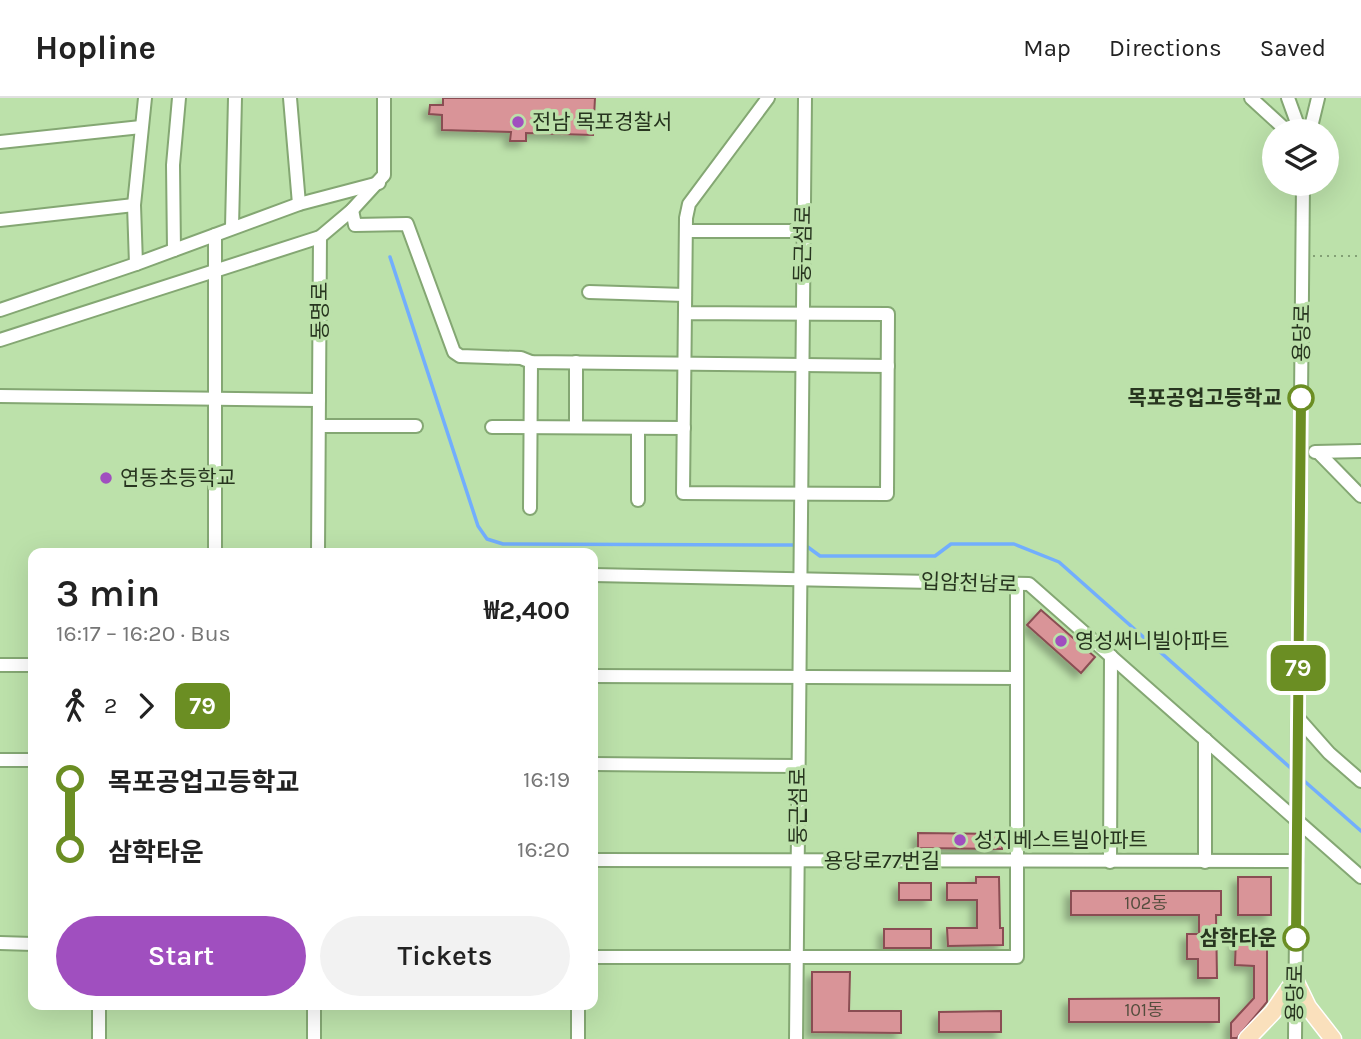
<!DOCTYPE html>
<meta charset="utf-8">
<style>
:root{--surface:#fff;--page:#f2f2f2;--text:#222;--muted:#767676;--line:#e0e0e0;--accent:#a04fbf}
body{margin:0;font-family:Karla,"Noto Sans KR",sans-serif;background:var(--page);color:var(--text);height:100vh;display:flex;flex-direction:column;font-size:26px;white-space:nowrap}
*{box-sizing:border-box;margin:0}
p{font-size:23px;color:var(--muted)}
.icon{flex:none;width:38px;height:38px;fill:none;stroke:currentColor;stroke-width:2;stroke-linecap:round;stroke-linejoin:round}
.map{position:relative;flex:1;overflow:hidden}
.drawer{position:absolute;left:28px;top:450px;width:570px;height:462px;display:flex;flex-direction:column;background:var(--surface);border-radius:14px;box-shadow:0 7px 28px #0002}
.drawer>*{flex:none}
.badge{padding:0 14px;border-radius:10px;font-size:24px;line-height:46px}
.fabs{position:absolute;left:1262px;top:21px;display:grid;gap:14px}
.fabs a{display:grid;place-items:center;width:77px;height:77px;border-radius:50%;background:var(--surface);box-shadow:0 7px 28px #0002;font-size:35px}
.map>.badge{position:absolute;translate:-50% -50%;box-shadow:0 0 0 4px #fff}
.legs{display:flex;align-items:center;gap:10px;height:77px;padding:0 28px;font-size:23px}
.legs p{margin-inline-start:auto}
.summary{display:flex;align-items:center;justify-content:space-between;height:119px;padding:0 28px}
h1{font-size:38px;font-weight:600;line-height:52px}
.action{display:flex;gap:14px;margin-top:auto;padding:14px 28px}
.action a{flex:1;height:80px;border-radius:42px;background:var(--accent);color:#fff;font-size:28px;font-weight:600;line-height:80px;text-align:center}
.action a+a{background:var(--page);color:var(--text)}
ul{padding:0 28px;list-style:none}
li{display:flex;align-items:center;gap:24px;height:70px;font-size:26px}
li i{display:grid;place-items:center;width:10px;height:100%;margin:0 9px;background:currentColor}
li i::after{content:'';width:18px;height:18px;margin:-9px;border:5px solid;border-radius:50%;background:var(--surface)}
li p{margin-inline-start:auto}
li:first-child i{background:linear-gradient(#0000 50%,currentColor 0)}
li:last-child i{background:linear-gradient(currentColor 50%,#0000 0)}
header{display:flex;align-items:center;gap:42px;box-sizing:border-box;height:98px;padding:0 35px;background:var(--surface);border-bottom:2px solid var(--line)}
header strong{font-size:33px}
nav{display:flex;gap:38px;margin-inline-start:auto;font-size:24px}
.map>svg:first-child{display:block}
</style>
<header>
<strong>Hopline</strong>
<nav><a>Map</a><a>Directions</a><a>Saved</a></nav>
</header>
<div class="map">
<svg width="1361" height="941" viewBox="0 0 1361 941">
<defs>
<filter id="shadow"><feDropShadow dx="-5.5" dy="5.5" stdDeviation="3.5" flood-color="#0004"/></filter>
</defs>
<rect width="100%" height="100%" fill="#bce1aa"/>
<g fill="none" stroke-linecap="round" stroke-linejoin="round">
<g stroke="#72aefd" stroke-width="3.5">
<polyline points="390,159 478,428 487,441 503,446 797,447"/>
<polyline points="805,447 820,458 935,458 951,446 1014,446 1059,464 1294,673"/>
<polyline points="1302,681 1361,733"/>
</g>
</g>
<g fill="#d99498" stroke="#8a4d52" stroke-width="2" filter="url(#shadow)">
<polygon points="443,0 595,0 593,37 526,35 526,43 510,43 511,34 442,32 442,17 429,16 430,7 443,7"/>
<polygon points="1041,512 1095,559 1081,575 1027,527"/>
<polygon points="918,735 1002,736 1002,751 918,750"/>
<polygon points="976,779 999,779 1000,830 1003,830 1003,847 948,848 947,830 977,830 977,802 947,802 947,785 976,785"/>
<rect x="1238" y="779" width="33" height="38"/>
<rect x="899" y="785" width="32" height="17"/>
<polygon points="1071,793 1221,793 1221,817 1216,817 1217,880 1198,880 1198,861 1187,861 1187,836 1199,836 1199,817 1071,817"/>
<rect x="884" y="831" width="47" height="19"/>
<polygon points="1236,838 1267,838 1267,904 1237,940 1231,940 1231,925 1254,900 1254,868 1235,867"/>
<polygon points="812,874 850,874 849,913 901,913 901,935 812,934"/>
<polygon points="1219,900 1219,924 1069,924 1069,901"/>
<polygon points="1001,913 1001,934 939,934 939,914"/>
</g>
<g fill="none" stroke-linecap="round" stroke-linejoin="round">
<defs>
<g id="minor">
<polyline points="290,0 299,106"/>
<polyline points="1251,0 1287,33"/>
<polyline points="1288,0 1300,33"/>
<polyline points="1310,33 1318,0"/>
<polyline points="0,44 141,29"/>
<polyline points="352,112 355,127 407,126 454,254 460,258 521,260 531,264 888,268"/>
<polyline points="0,122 134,107"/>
<polyline points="232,129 235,0"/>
<polyline points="687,133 803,133"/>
<polyline points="174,152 173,67 179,0"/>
<polyline points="136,166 134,107 145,0"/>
<polyline points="589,194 685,197"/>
<polyline points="0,212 136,166 299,106 379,85"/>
<polyline points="685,215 888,216 887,396 683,395 686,120 689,106 768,0"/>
<polyline points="0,242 320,139 352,112 384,77 384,0"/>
<polyline points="0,298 319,302"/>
<polyline points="319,328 416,328"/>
<polyline points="492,329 684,330"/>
<polyline points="576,329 576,264"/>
<polyline points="638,330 638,402"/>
<polyline points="1315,354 1361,353"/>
<polyline points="1318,354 1361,398"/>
<polyline points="530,410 531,264"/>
<polyline points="215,455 215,137"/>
<polyline points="318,455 320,139"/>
<polyline points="593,477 1029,486 1361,779"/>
<polyline points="0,567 33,567"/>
<polyline points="593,578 1017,580"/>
<polyline points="1298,620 1329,655 1361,683"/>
<polyline points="1205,641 1205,764"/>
<polyline points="0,662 33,662"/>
<polyline points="593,666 798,668"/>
<polyline points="593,762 1297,763"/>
<polyline points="1110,764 1111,558"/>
<polyline points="0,845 33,846"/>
<polyline points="593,859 1017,859 1017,486"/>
<polyline points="578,906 578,941"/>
<polyline points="99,941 99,906"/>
<polyline points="314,941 314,906"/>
<polyline points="796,941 805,0"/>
<polyline points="1295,941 1303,86"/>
</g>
<polyline id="major" points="1247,941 1273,914 1295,882 1308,909 1333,941"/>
</defs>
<use href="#minor" stroke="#84a773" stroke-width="16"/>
<use href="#major" stroke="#fff" stroke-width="19"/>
<polyline stroke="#83a075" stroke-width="2" stroke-dasharray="2 5" stroke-linecap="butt" points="1313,158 1361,158"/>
<use href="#minor" stroke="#fff" stroke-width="12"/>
<use href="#major" stroke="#fae0bc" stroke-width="16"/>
</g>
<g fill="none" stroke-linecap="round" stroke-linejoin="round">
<defs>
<polyline id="line-1" points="1296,840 1301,300"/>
</defs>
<use href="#line-1" stroke="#fff" stroke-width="16"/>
<use href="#line-1" stroke="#6b8e23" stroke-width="10"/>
</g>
<g fill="#a04fbf" stroke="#bce1aa" stroke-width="2.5">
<circle cx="518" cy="24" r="7"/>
<circle cx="106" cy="380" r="7"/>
<circle cx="1061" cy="543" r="7"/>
<circle cx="960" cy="742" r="7"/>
</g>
<g fill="#fff" stroke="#6b8e23" stroke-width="3.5">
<circle cx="1301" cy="300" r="12"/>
<circle cx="1296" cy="840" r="12"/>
</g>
<g text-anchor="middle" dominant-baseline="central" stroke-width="7" stroke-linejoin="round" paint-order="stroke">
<g font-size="18" fill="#544d3d">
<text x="1146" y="805">102동</text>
<text x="1144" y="912">101동</text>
</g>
<g font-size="21" fill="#27351f" stroke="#bce1aa" text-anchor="start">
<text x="532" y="24">전남 목포경찰서</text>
<text x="120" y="380">연동초등학교</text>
<text x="1075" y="543">영성써니빌아파트</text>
<text x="974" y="742">성지베스트빌아파트</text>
</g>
<g font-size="21" fill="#27351f" stroke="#bce1aa">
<text transform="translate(803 146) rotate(-89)">둥근섬로</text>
<text transform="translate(320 213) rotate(-90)">동명로</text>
<text transform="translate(1302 235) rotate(-89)">용당로</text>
<text transform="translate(969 485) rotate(2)">입암천남로</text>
<text transform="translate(798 708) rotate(-90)">둥근섬로</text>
<text x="882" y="763">용당로77번길</text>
<text transform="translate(1295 895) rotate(-89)">용당로</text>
</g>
<g font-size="21" font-weight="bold" fill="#27351f" stroke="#bce1aa" text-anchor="end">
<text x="1282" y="300">목포공업고등학교</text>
<text x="1277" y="840">삼학타운</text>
</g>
</g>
</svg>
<div class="fabs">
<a><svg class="icon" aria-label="layers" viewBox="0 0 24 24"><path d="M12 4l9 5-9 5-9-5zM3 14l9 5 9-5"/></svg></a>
</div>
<b class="badge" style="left:1298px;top:570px;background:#6b8e23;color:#fff">79</b>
<section class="drawer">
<div class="summary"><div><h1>3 min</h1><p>16:17 – 16:20 · Bus</p></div><b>₩2,400</b></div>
<div class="legs"><svg class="icon" aria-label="walk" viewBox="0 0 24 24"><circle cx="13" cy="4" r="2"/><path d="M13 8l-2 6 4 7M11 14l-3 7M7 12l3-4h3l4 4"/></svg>2<svg class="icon" aria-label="forward" viewBox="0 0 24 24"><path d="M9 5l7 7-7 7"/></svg><b class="badge" style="background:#6b8e23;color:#fff">79</b></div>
<ul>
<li><i style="color:#6b8e23"></i><b>목포공업고등학교</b><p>16:19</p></li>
<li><i style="color:#6b8e23"></i><b>삼학타운</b><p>16:20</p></li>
</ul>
<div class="action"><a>Start</a><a>Tickets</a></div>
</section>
</div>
